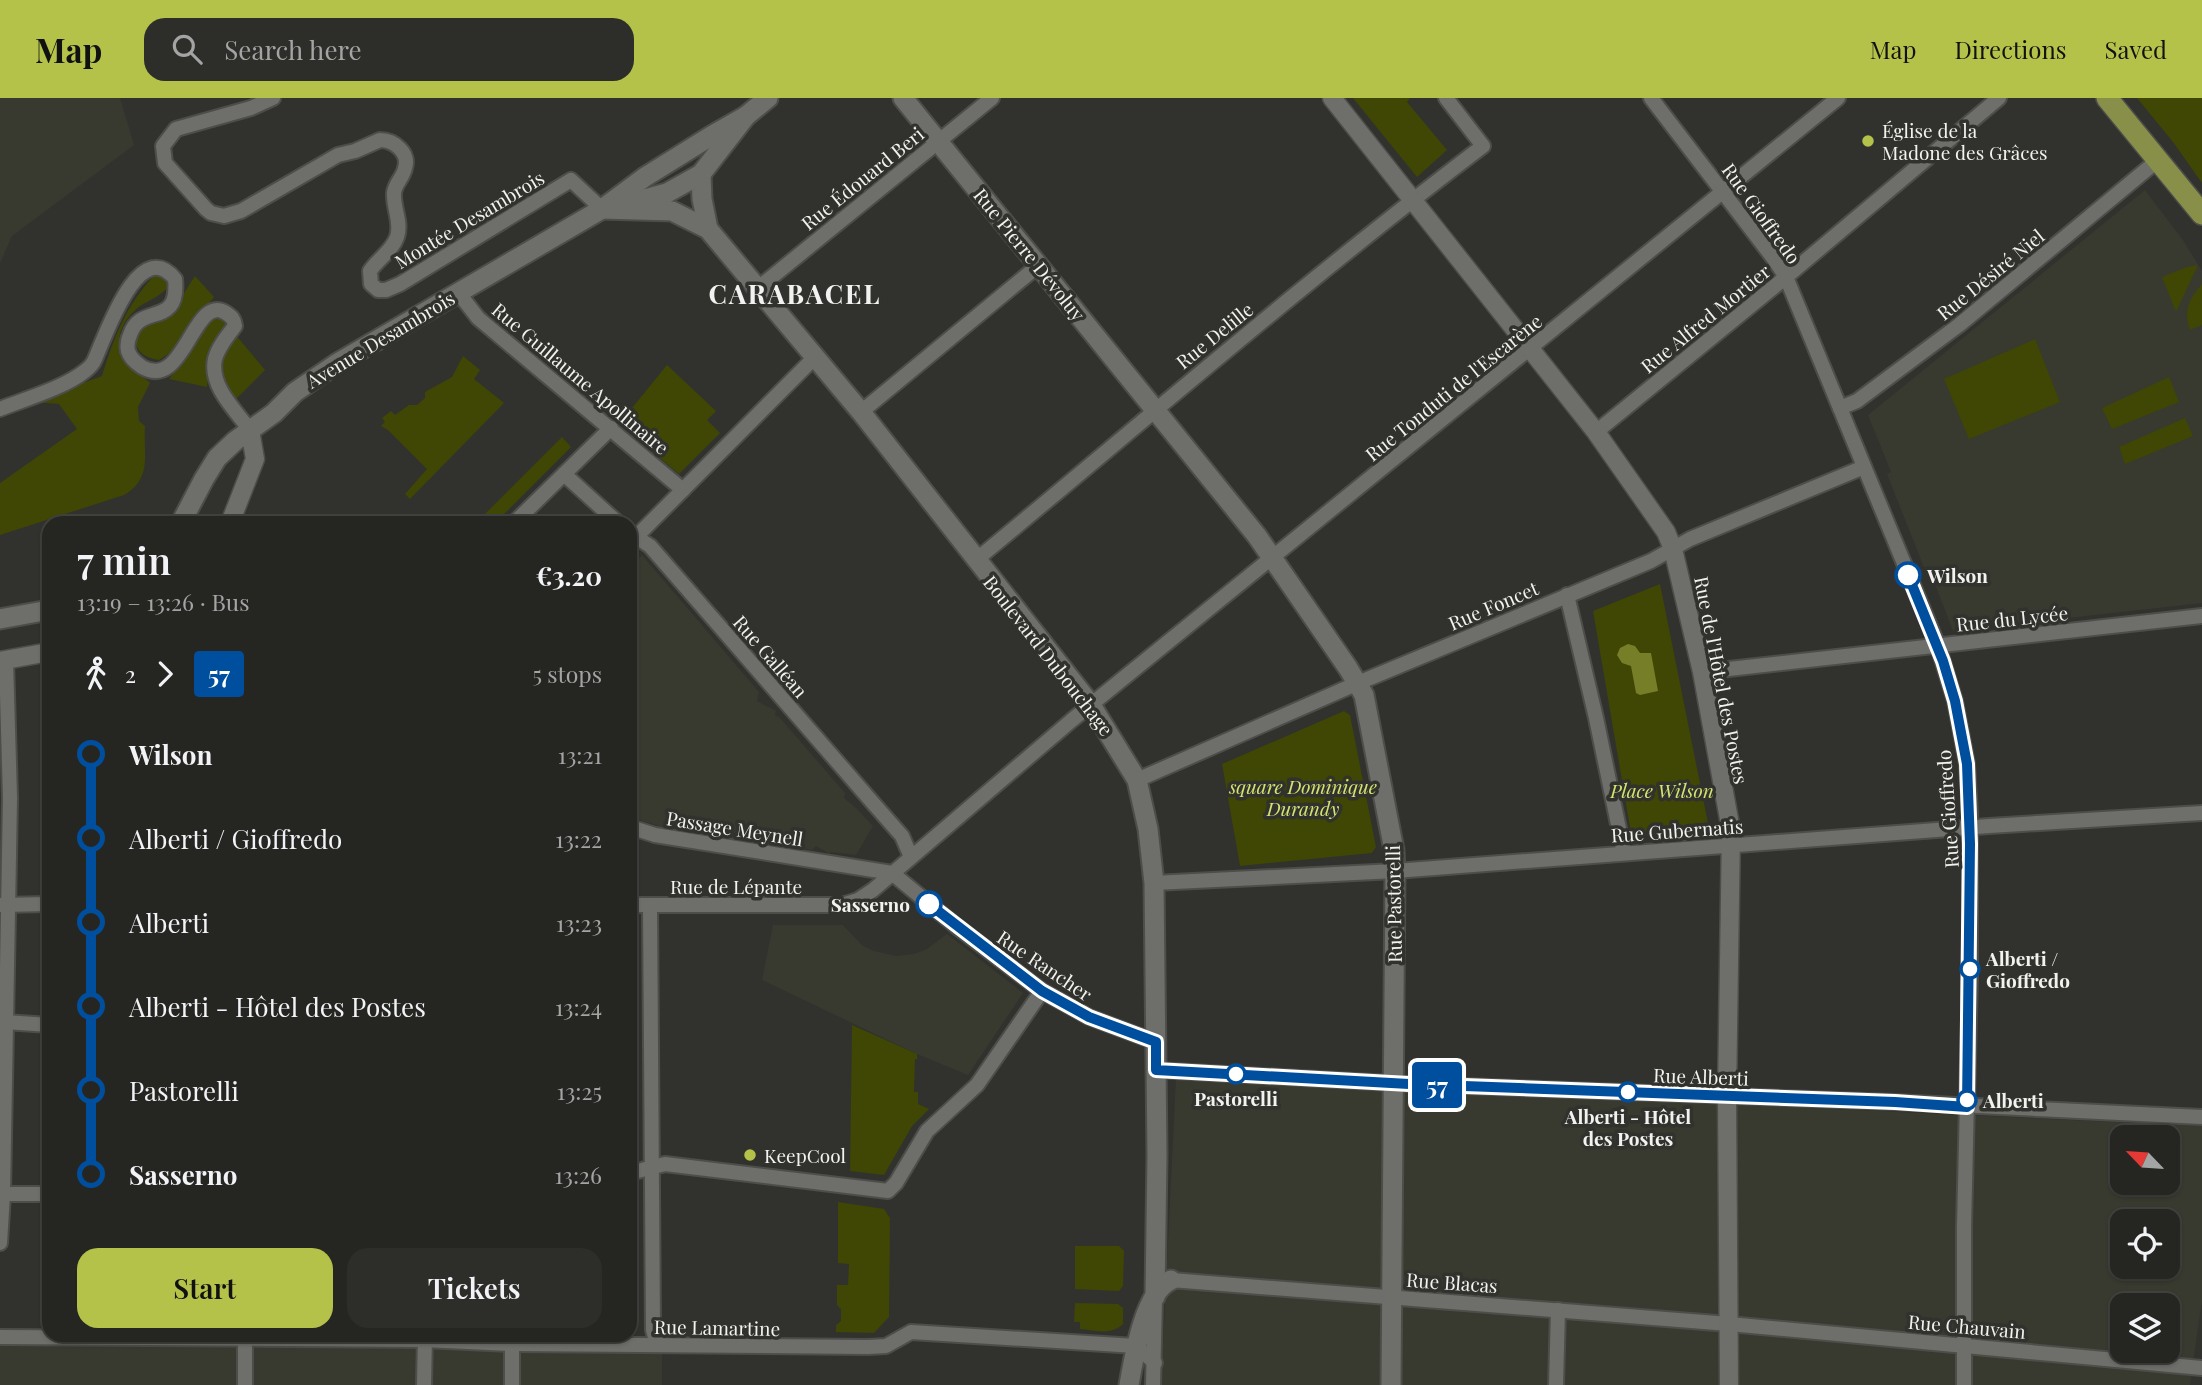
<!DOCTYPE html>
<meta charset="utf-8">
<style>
:root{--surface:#252622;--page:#2d2e2a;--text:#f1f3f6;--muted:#a3a5a5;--line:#424340;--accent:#b5c24a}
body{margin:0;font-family:"Playfair Display",serif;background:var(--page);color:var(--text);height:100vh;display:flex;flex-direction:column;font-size:26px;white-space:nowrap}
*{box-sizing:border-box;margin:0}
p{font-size:23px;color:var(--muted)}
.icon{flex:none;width:38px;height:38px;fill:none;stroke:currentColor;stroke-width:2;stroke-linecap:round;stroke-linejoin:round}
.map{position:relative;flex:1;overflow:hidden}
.drawer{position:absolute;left:42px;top:418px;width:595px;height:826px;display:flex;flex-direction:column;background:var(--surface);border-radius:21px;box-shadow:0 2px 5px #0004,0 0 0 2px var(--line)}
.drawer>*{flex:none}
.badge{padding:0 14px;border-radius:5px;font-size:24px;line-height:46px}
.needle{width:46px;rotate:295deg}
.controls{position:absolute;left:2110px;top:1027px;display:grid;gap:14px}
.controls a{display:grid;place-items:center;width:70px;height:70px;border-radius:14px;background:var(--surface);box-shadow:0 2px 5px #0004,0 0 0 2px var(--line);font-size:35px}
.map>.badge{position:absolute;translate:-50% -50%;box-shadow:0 0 0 4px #fff}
.legs{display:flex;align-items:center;gap:10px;height:77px;padding:0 35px;font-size:23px}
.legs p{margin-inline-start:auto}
.summary{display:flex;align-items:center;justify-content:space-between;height:119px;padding:0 35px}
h1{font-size:38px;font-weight:600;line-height:52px}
.action{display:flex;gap:14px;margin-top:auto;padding:14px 35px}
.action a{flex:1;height:80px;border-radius:21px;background:var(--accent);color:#111;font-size:28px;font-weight:600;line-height:80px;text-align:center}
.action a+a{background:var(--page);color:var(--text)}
ul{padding:0 35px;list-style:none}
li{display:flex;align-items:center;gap:24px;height:84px;font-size:26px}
li i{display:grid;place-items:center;width:10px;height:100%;margin:0 9px;background:currentColor}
li i::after{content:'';width:18px;height:18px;margin:-9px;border:5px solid;border-radius:50%;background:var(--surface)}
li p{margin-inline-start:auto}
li:first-child i{background:linear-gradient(#0000 50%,currentColor 0)}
li:last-child i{background:linear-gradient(currentColor 50%,#0000 0)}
header{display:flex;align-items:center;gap:42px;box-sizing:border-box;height:98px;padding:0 35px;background:var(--accent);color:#111}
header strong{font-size:33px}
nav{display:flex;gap:38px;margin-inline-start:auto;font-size:24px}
.search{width:490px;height:63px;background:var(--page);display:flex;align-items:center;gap:18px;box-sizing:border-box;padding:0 24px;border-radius:21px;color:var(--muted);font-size:26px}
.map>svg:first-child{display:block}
</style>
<header>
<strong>Map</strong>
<div class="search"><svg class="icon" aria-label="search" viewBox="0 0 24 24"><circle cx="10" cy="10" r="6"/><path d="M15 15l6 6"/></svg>Search here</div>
<nav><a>Map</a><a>Directions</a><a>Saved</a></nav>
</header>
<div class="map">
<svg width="2202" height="1287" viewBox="0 0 2202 1287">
<rect width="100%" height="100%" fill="#31322d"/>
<g fill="#383a2f" fill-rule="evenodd">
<polygon points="0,0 120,0 134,47 12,138 0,165"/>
<polygon points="2145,92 2183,142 2202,173 2202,505 1953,533 1931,476 1927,477 1887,376 1891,374 1868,317"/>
<polygon points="642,457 759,594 757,603 776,613 775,617 780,620 845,695 844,700 856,710 873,728 856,757 831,754 830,756 816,748 812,752 761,743 760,745 672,732 630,719 630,469"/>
<polygon points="773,827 843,827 863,848 874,853 896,858 914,856 927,851 947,836 1023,895 968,977 917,956 762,882"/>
<path d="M 1176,981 L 2202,1028 L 2202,1202 L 2190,1287 L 1161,1287 ZM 2123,1040 L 2168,1040 L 2168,1085 L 2123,1085 ZM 2123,1124 L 2168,1124 L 2168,1169 L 2123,1169 ZM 2123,1208 L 2168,1208 L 2168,1253 L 2123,1253 Z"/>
<polygon points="0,1243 662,1252 662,1287 0,1287"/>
</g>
<g fill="#404604">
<polygon points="1353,0 1410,0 1407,4 1447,52 1417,79"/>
<polygon points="2137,0 2202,0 2202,85 2173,44"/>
<polygon points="2198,167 2176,214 2162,179 2187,169"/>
<path d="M 156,175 L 167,181 L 168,189 C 160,198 150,202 140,208 C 124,220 111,242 125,262 C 130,270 142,277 150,285 L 138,309 L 139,323 L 145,328 C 143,356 153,380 124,397 L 0,437 L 0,385 L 77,331 L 59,306 L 32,304 L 102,278 C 115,236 126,208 156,175 Z"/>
<path d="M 195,178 L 214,199 C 197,218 181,250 159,262 C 150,260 141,258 137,249 C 127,225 160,224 170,214 C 180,205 187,189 195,178 Z"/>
<path d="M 2202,186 L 2202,227 L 2190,232 C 2183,214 2189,200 2202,186 Z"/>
<polygon points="215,214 230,227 211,252 207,289 169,281 195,247"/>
<polygon points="235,236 265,272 236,301 220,277 225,255"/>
<polygon points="2035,241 2060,304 1969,341 1944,281"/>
<polygon points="463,258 480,272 474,281 504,305 410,401 405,396 427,371 388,332 381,328 385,324 382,320 391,313 395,317 409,307 417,307 425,300 425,294 452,279"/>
<polygon points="667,267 716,313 707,322 720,335 679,376 619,326"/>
<polygon points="2169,279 2179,304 2112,331 2102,310"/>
<polygon points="2185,320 2193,338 2125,366 2119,349"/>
<polygon points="562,339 571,349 495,425 476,425"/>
<polygon points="1660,486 1709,730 1631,735 1593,513"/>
<polygon points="1344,613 1350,617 1376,749 1372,755 1240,768 1222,666"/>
<polygon points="852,927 917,956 917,961 915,961 914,994 918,994 918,1006 929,1011 912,1028 884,1077 850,1073"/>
<polygon points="838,1104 884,1111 890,1120 889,1219 874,1235 836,1234 836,1227 841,1223 841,1211 837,1207 837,1187 848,1187 849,1166 838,1165"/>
<polygon points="1075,1148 1119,1148 1124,1153 1123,1188 1119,1193 1075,1191"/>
<path d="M 1075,1205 L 1118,1206 L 1123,1210 L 1123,1226 C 1111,1238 1095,1232 1080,1231 L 1080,1224 L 1074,1224 Z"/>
</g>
<polygon fill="#767f28" points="1628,546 1635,548 1640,555 1651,555 1658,593 1640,597 1636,595 1631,568 1622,565 1617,557 1620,550"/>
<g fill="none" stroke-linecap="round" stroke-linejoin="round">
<defs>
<g id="minor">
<path d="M 273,0 L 251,10 L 176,31 L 163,48 L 165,65 L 206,111 L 211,115 L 224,118 L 241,113 L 338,57 L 355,53 L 380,42 C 394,42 410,55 405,70 C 403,80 395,85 394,95 C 393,110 402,124 397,139 C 392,153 378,161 370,173 L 371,186 L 378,192 L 386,192 L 400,186 L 571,82 L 602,111"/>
<polyline points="1651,0 1774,161 1786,179 1938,548 1955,603 1967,666 1970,715 1970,878 1964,1129 1964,1287"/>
<polyline points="757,191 992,0"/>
<polyline points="458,194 478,220 683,392"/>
<polyline points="1840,310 1857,303 1959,227 2158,62"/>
<path d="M 0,311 C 25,301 64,290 85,273 C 89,270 93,266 95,261 C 105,239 139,136 175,181 C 180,231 140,204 130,237 C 128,241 127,248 128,253 C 130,260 136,265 142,269 C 185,294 193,194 226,215 C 232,219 234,221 235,228 C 228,237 218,249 215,261 C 209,288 236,313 250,332"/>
<polyline points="861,314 1039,167"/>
<polyline points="1596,334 1786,179 1999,0"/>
<polyline points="564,376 618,425"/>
<polyline points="514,425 611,330"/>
<polyline points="630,435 650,448 873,705 902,738 911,759"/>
<polyline points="631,444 815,259"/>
<path d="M 976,462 C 1144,323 1309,180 1483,48 L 1446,0"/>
<polyline points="1567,497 1596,620 1624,755"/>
<polyline points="1702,574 2202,518"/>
<polyline points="1137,682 1358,585 1651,463 1690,441 1864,369"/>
<polyline points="630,729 655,737 892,775 956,828 1042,893 1089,919 1156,944"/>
<polyline points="1154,785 1395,773 1989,728 2202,715"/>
<polyline points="1,807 49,806"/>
<polyline points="630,807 842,807 858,802 873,792 1072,622 1838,0"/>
<polyline points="650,807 653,1232 657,1247"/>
<polyline points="5,924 49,927"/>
<polyline points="1156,972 1409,986 1895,1004 2202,1019"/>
<polyline points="630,1075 665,1066 888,1093 896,1085 927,1033 977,987 1042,893"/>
<polyline points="0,1096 49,1096"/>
<polyline points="0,1145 3,1096 10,700 6,562"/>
<polyline points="1171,1182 1729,1226 2202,1270"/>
<polyline points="0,1239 425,1242 512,1246 868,1249 886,1248 911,1234 1136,1248 1155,1265"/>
<polyline points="245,1287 245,1237"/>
<polyline points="424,1287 425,1237"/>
<polyline points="512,1287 512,1239"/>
<polyline points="1153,1287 1155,1201"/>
<polyline points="1556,1287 1558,1212"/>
</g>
<g id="tertiary">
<polyline points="1332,0 1596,334 1666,434 1673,451 1702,574 1731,732 1727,998 1729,1287"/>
<polyline points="230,425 255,361 250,332"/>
<polyline points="0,563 49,554"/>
</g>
<g id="secondary">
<polyline points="903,0 1257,438 1348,570 1364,597 1394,752 1395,773 1391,1287"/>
<polyline points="701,76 702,101 708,131"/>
<polyline points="634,104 667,95 701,76 746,18 768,0"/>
<polyline points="602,111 672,113 708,131 861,314 1091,607 1137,682 1148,731 1154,785 1157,1057 1155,1199"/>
<polyline points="181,425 204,381 217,360 235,343 274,315 295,294 336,266 602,111 645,79 711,38 746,18"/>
<polyline points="0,521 49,512"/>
<path d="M 1129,1287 C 1134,1259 1144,1194 1171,1182"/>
</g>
<polyline id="primary" points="2107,0 2202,116"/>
</defs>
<use href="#minor" stroke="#4d4d4a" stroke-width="18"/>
<use href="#tertiary" stroke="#4d4d4a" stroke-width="21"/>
<use href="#secondary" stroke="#4d4d4a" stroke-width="23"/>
<use href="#primary" stroke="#4d4d4a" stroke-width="24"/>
<use href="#minor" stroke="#6e6f6a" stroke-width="14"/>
<use href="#tertiary" stroke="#6e6f6a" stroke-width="18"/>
<use href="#secondary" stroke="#6e6f6a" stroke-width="19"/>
<use href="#primary" stroke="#888f48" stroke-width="21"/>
</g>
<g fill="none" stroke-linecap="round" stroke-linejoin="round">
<defs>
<polyline id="line-1" points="929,806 1042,893 1089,919 1156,944 1156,972 1409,986 1895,1004 1967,1009 1970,746 1967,666 1955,603 1943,563 1908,477"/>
</defs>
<use href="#line-1" stroke="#fff" stroke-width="16"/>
<use href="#line-1" stroke="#004f9e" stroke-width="10"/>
</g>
<g fill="#b5c24a" stroke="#31322d" stroke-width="2.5">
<circle cx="1868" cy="43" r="7"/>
<circle cx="750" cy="1057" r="7"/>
</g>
<g fill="#fff" stroke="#004f9e" stroke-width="3.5">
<circle cx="1908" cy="477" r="12"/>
<circle cx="929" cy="806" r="12"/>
<circle cx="1970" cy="871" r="9"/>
<circle cx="1236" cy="976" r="9"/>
<circle cx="1628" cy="994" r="9"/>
<circle cx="1967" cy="1002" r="9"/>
</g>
<g text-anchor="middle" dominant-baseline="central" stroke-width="7" stroke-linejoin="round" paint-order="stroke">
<g font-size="19" fill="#f2f3f0" stroke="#31322d" text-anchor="start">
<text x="1882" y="32">Église de la<tspan x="1882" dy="22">Madone des Grâces</tspan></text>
<text x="764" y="1057">KeepCool</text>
</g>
<g font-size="19" fill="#f2f3f0" stroke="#31322d">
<text transform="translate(862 80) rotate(-39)">Rue Édouard Beri</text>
<text transform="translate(1762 115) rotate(54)">Rue Gioffredo</text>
<text transform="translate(469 121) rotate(-31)">Montée Desambrois</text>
<text transform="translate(1030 156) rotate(51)">Rue Pierre Dévoluy</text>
<text transform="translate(1990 176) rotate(-39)">Rue Désiré Niel</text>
<text transform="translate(1705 220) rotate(-39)">Rue Alfred Mortier</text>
<text transform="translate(1214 237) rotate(-39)">Rue Delille</text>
<text transform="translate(380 241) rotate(-31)">Avenue Desambrois</text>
<text transform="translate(581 280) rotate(40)">Rue Guillaume Apollinaire</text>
<text transform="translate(1453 289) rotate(-39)">Rue Tonduti de l'Escarène</text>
<text transform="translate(1493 507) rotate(-23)">Rue Foncet</text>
<text transform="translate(2012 520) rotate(-6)">Rue du Lycée</text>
<text transform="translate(1049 557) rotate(52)">Boulevard Dubouchage</text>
<text transform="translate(771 558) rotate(49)">Rue Galléan</text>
<text transform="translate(1722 582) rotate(79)">Rue de l'Hôtel des Postes</text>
<text transform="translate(1947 711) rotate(-94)">Rue Gioffredo</text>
<text transform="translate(735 730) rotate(9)">Passage Meynell</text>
<text transform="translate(1677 732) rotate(-4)">Rue Gubernatis</text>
<text x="736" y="788">Rue de Lépante</text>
<text transform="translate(1393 806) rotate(-91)">Rue Pastorelli</text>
<text transform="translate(1045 867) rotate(34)">Rue Rancher</text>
<text transform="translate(1701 978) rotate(2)">Rue Alberti</text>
<text transform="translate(1452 1184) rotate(4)">Rue Blacas</text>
<text transform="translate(1967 1228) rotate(5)">Rue Chauvain</text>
<text transform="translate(717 1229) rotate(1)">Rue Lamartine</text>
</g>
<g font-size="19" font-weight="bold" fill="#f2f3f0" stroke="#31322d" text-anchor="start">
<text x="1927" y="477">Wilson</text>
<text x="910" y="806" text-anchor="end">Sasserno</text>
<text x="1986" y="860">Alberti /<tspan x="1986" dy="22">Gioffredo</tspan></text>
<text x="1236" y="1000" text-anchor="middle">Pastorelli</text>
<text x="1983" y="1002">Alberti</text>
<text x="1628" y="1018" text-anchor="middle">Alberti - Hôtel<tspan x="1628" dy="22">des Postes</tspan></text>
</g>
<g font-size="19" font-style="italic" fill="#d5e371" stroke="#31322d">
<text x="1303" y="688">square Dominique<tspan x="1303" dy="22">Durandy</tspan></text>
<text x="1662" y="692">Place Wilson</text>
</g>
<g font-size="26" font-weight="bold" letter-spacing="2" fill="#f2f3f0" stroke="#31322d">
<text x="795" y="195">CARABACEL</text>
</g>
</g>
</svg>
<div class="controls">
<a><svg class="needle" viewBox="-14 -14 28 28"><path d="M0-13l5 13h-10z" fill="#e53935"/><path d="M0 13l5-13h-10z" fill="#a3a5a5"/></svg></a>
<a><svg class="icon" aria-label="locate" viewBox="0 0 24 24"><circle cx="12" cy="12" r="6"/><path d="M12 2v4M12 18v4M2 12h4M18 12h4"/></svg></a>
<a><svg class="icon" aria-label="layers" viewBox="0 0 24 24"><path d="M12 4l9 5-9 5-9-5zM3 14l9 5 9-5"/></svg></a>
</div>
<b class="badge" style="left:1437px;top:987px;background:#004f9e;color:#fff">57</b>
<section class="drawer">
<div class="summary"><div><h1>7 min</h1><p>13:19 – 13:26 · Bus</p></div><b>€3.20</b></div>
<div class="legs"><svg class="icon" aria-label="walk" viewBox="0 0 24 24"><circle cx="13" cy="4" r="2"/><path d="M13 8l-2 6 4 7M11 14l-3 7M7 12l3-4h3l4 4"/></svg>2<svg class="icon" aria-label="forward" viewBox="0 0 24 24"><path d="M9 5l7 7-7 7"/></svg><b class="badge" style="background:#004f9e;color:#fff">57</b><p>5 stops</p></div>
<ul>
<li><i style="color:#004f9e"></i><b>Wilson</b><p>13:21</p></li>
<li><i style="color:#004f9e"></i><span>Alberti / Gioffredo</span><p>13:22</p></li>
<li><i style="color:#004f9e"></i><span>Alberti</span><p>13:23</p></li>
<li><i style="color:#004f9e"></i><span>Alberti - Hôtel des Postes</span><p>13:24</p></li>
<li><i style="color:#004f9e"></i><span>Pastorelli</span><p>13:25</p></li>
<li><i style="color:#004f9e"></i><b>Sasserno</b><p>13:26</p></li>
</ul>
<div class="action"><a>Start</a><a>Tickets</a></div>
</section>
</div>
